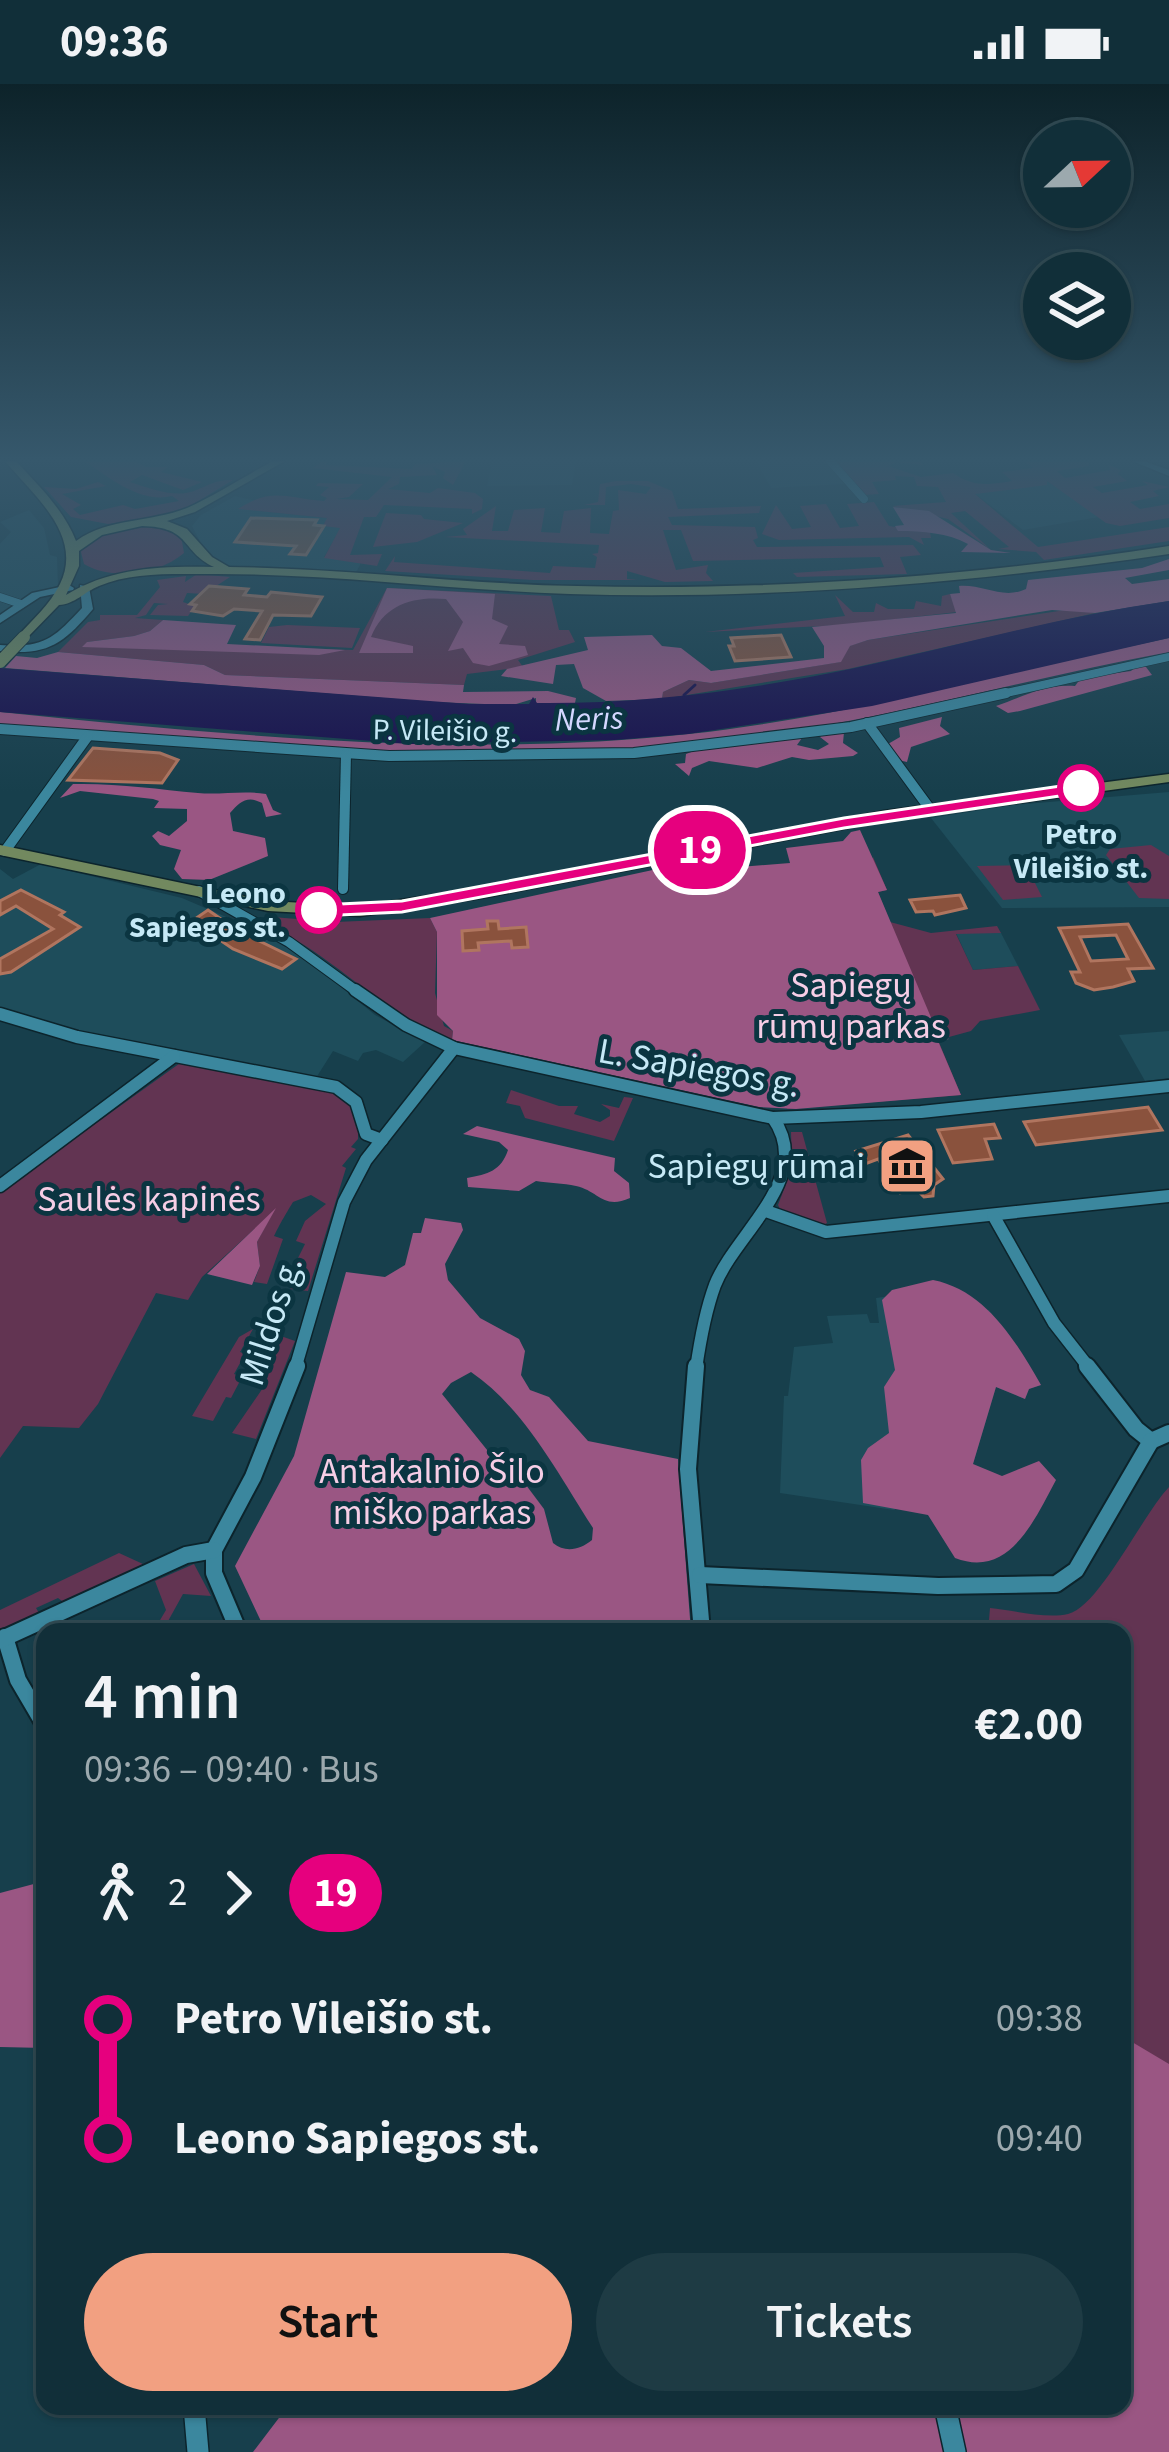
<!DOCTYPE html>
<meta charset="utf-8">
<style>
:root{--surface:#112f39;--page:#1e3b44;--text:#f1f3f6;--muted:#9ca9ae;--line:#304a53;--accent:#f2a081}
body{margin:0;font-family:"Source Sans 3",sans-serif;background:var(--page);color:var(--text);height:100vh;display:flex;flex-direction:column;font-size:45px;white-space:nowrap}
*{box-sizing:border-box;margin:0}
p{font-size:39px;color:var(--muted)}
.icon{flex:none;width:66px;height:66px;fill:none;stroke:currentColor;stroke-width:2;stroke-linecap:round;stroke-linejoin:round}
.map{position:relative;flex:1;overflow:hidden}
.sheet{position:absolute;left:36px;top:1539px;width:1095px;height:792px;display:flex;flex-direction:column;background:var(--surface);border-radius:24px;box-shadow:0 3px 9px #0004,0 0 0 3px var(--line)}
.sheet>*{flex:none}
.badge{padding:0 24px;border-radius:39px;font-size:42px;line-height:78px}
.needle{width:78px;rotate:68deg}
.tools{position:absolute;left:1023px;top:36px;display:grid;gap:24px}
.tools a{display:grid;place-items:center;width:108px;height:108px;border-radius:50%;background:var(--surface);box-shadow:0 3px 9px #0004,0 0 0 3px var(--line);font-size:60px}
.map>.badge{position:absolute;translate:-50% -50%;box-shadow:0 0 0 6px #fff}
.legs{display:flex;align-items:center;gap:18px;height:132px;padding:0 48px;font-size:39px}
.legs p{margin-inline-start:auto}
.summary{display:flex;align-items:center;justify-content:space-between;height:204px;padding:0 48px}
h1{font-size:66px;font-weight:600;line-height:90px}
.cta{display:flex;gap:24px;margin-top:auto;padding:24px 48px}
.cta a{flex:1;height:138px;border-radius:72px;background:var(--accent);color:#111;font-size:48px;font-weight:600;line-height:138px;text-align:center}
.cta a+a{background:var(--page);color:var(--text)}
ul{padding:0 48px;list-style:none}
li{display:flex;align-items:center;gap:42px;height:120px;font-size:45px}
li i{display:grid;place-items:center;width:18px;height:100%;margin:0 15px;background:currentColor}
li i::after{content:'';width:30px;height:30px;margin:-15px;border:9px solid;border-radius:50%;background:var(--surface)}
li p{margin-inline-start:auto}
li:first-child i{background:linear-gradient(#0000 50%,currentColor 0)}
li:last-child i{background:linear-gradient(currentColor 50%,#0000 0)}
.status{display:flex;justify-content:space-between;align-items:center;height:84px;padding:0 60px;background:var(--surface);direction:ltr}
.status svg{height:33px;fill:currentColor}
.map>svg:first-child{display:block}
</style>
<div class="status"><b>09:36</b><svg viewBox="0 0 49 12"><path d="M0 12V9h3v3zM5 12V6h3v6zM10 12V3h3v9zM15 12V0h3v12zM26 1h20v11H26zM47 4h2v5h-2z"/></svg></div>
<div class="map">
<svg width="1169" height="2368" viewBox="0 0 1169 2368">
<rect width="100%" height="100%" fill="#173f4c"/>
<g fill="#1e4d5b">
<polygon points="492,377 576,377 572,401 487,402"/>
<polygon points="756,377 826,377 846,400 771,404"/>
<polygon points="1047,397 1099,433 1023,446 974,409"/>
<polygon points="235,412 260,418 259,427 328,434 341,443 324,473 360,477 360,481 355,490 224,481 209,475 192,442 201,431"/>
<polygon points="29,426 44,444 50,471 57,473 58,502 43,506 0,532 0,460 11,448 0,438"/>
<polygon points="1169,708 1169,823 1002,824 931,734 1014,721"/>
<polygon points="41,780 182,814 231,835 302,871 375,931 425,958 403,978 376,966 363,969 358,977 333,967 316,994 42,940 0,923 0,785 13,795"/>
<polygon points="991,846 1001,849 1018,882 973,886 956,849"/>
<polygon points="1169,947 1169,994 1145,997 1119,951"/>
<polygon points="897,1211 989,1226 1041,1301 1029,1305 1025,1315 996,1303 973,1380 894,1426 780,1409 784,1312 788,1312 794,1263 833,1259 827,1232 867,1230 870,1239 879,1239 876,1214"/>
</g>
<g fill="#623452">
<path d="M 84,377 L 135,377 L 146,383 L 168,383 L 161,388 L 202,398 L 183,406 L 142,391 L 130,398 C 145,403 170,412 186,409 C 205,405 212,395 233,396 L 177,430 L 108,440 L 71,433 L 44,403 L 76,405 L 98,398 L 106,402 L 62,410 L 81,421 L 73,425 L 80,431 L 123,421 L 135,425 L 179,417 L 172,412 C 140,420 109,393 84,377 Z"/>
<path d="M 322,377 L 328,377 L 326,381 L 412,385 L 415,380 L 466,377 L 453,401 L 443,394 L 445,388 L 432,382 L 437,391 L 400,393 L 399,400 L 388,405 L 430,409 L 438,404 L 475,409 L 483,415 L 482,425 L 472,430 L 472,425 L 384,421 L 376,433 L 364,433 L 350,471 L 382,470 L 377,482 L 324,474 L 340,444 L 323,442 L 327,434 L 238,425 C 272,403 284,414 324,417 L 327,414 L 320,411 L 329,403 L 316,402 L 318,399 L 363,400 L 349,413 L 336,415 L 368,416 L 392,393 L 313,384 Z"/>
<path d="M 835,377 L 920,377 L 923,381 L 896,378 L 888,382 L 921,393 L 953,389 C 973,403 988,401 1012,397 L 1002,388 L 1033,384 L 1025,377 L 1089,377 L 1089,382 L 1057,387 L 1065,394 L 1110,386 L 1109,381 L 1121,386 L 1118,390 L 1127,397 L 1093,403 L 1102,409 L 1148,401 L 1142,397 L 1169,403 L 1153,407 L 1159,412 L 1130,418 L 1140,425 L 1169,420 L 1169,434 L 1120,442 L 1106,439 L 1047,397 L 1047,401 L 975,410 L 1038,463 L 1169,443 L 1169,457 L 1044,476 L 1036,468 L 998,465 L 1009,463 L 965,427 L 951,429 L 991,466 L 948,435 L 892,422 L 946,418 L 938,403 L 917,402 L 914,393 L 895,392 L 896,396 L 872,398 L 879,410 L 863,411 Z"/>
<polygon points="616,397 648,397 672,407 678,425 761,422 759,429 668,433 672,441 755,443 758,454 753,456 757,463 913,461 921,471 900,473 907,490 797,493 793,489 884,483 880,473 693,477 681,446 663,446 676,486 708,481 706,489 713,497 665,498 627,487 627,495 638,496 533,496 385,487 395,472 394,478 550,489 553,482 595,484 597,473 592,470 598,469 599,461 445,453 467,451 463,445 496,422 492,447 508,447 514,426 545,424 541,448 560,449 564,427 591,424 590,449 609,450 613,427 619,426 618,406 646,410 651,403 631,400 606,403 605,421 584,421 598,418 600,400"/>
<polygon points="874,418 889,442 930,448 931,454 921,454 924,461 909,453 779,456 762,450 776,421 792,445 811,443 800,422 826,420 840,444 859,442 847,420"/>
<polygon points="386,429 421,431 424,435 463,439 417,458 373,463"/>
<path d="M 145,442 L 163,443 L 181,452 L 184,469 C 160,490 112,497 84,480 L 80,464 L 108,447 Z"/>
<polygon points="197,490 230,493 204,510 187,509 183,518 195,522 188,532 150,531 158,521 168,520 154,519 146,531 135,534 163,536 150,547 134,552 87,558 353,566 387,504 551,512 559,546 569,546 575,558 518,576 523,583 467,590 464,601 225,591 204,581 58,568 88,538 100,536 100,531 137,531 160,503 157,496 186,492 185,498"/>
<polygon points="950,510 957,528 843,541 705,548 845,532 835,511 853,528 874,528 876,519 888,525 914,525 916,517 941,522 942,512"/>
<polygon points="1072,525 1095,529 848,585 662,615 663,608 689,596 711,599 840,578 849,562 868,556"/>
<polygon points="287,541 360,544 352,564 261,559 269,543"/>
<polygon points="1151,761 1169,772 1169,815 1139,814 1106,771 1110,765"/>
<polygon points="873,773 887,806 878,808 890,838 931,849 997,842 1001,849 956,850 973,886 1018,882 1040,926 980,937 971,947 938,956 961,1011 787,1025"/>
<polygon points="1026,781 1042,813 1003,816 977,782"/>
<path d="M 272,833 L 335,838 L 430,834 L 437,848 L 435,909 L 444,942 L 453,947 L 452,956 C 382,930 335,872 268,841 L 267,835 Z"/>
<path d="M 183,977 C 216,983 331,998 350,1018 C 359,1028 358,1043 358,1055 L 351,1063 L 356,1065 L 342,1082 L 346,1084 L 308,1207 L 290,1205 L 302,1183 L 295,1180 L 305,1160 L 296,1157 L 305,1137 L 326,1120 L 311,1111 L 293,1118 C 284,1133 282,1136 274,1152 L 283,1155 L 267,1200 L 254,1198 L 260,1182 L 257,1158 L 273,1128 L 202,1193 L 188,1216 L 156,1209 L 98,1320 L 79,1344 L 23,1342 L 0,1374 L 0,1108 Z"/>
<polygon points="511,1006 559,1022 578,1022 574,1030 600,1038 610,1032 610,1026 601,1020 619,1024 624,1013 633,1014 614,1057 525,1034 520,1022 506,1019"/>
<polygon points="791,1048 802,1048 827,1139 821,1142 781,1127 778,1121 792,1084"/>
<polygon points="253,1245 240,1268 245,1270 234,1290 242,1293 231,1314 226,1313 213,1337 192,1332 239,1253"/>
<polygon points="278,1251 295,1257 256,1355 232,1349 267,1298 259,1295"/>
<path d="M 1169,1403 L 1169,2368 L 1122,2322 L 1122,1548 L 988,1548 L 990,1524 C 1013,1526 1046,1535 1068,1530 C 1099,1523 1143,1430 1169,1403 Z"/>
<polygon points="119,1469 143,1480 168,1470 66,1520 58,1514 36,1524 40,1531 0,1548 0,1526"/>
<polygon points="194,1480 211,1512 183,1510 162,1548 153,1548 166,1526 155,1497"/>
</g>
<g fill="#9a5683" fill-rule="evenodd">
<path d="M 893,423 L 929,427 L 991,466 L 1011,469 L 961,468 L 968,460 C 948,449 923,447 898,447 L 895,442 L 904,441 Z"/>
<path d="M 1169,475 L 1169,486 L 1125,494 L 1132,500 L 1169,495 L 1169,517 L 1095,529 L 1052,526 L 868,556 L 850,562 L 841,578 L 711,599 L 689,596 L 663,608 L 662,615 L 606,617 L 583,604 L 574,580 L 556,581 L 553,600 L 501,592 L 507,585 L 588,566 L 584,553 L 652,551 L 662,562 L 681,564 L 711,587 L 824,574 L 824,562 L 812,543 L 956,529 L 950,510 L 960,509 L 959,502 C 983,500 1003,516 1026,505 L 1028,496 L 1142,484 Z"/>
<path d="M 387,504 L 495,510 L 492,535 L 508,542 L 499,560 L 525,562 L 528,571 L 489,582 L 473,579 L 463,564 L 448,567 L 463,538 L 446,515 C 412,512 384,521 371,553 L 413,562 L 413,569 L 359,569 Z"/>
<polygon points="163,536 236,541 227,560 345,566 319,571 82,563 87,558 134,552 150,547"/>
<path d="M 1169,554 L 1169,568 C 988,602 810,658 625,666 C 416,676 208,656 0,641 L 0,628 C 227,651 460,675 689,650 C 852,632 1009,587 1169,554 Z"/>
<polygon points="58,568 204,581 225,591 464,601 463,608 548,607 576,614 575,619 536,619 536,614 513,621 433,618 5,584 16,572 37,574"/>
<path d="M 1136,582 L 1146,583 L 1152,591 L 1020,627 L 1008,629 L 996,622 C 1023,613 1044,600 1075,602 L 1081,594 L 1131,587 Z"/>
<polygon points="942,633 940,642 950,650 911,663 907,678 898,676 888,660 900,653 899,644"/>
<polygon points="844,648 843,659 858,669 853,672 809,676 792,673 757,684 709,677 692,684 689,692 675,680 685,679 686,670 694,667 802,654 797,661 818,666 829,660 820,653 824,649"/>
<path d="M 73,700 C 116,699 157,705 198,709 C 221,711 243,706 266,710 L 273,726 L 282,730 L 266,733 L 262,719 C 247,711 240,718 230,729 L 233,747 L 265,754 L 268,772 L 209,796 L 182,795 L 174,785 L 181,766 L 160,761 L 152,752 L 158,747 L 169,752 L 187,737 L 187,725 L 154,724 L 159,717 L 153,715 L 80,707 L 60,714 Z"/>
<polygon points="860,746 887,806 878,808 938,950 949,955 938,957 961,1011 796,1025 759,1023 452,956 453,947 437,931 437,848 430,834 662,784 666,789 790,779 786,764 843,757 851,748"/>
<path d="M 477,1042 L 615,1074 L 614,1087 L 629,1099 L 630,1114 C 603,1126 599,1107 576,1102 C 563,1099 549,1099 536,1097 L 519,1107 L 468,1103 L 467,1094 C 488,1090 501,1087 508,1066 L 499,1058 L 463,1050 Z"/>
<polygon points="276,1124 257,1158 260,1182 252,1201 207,1190"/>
<path d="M 425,1134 L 461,1139 L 463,1146 L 445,1180 L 448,1196 L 480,1234 L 519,1255 L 525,1267 L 521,1291 L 530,1306 L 549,1313 L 588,1357 L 678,1375 L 691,1548 L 266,1548 L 235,1482 L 294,1372 L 346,1188 L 385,1193 L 405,1181 L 413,1149 L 421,1149 ZM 471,1288 C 525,1325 558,1390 593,1444 L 592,1456 C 580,1466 565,1469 553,1459 L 544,1425 L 520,1393 L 500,1382 L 442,1310 L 451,1299 Z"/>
<path d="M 933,1196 C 985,1206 1016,1257 1041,1301 L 1029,1305 L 1025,1315 L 996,1303 L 973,1380 L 1002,1392 L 1039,1377 L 1056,1396 C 1034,1437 1009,1495 955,1474 L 928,1431 L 863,1419 L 861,1376 L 868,1364 L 889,1349 L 884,1303 L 895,1286 L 882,1216 L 892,1206 Z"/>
<polygon points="45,1797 45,1964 0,1963 0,1809"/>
<polygon points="1122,1952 1169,1980 1169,2368 253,2368 288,2322 1122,2322"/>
</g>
<path fill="#190f4d" d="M 1169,517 L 1169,554 L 872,622 L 688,650 L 614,656 L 411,660 L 0,628 L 0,584 L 469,620 L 529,620 L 533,613 L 537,619 C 643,620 751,606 855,584 C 960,561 1063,532 1169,517 Z"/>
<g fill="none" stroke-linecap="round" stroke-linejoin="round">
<polyline stroke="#190f4d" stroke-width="3" points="684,611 695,601"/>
</g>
<g fill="#8a523d" stroke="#b0755f" stroke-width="3" fill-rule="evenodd">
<polygon points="251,434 317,436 314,441 324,442 306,471 290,470 296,462 235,458"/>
<polygon points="209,502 248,505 244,511 267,513 271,508 322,513 311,532 273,531 260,556 245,555 262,527 234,525 223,532 192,527 196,521 190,520"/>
<polygon points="781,551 791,573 735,577 729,562 734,562 731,554"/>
<polygon points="93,664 160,669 178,676 162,699 68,696"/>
<polygon points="21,806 64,828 60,831 80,843 11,888 0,890 0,875 53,845 16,822 0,831 0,817"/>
<polygon points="960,811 966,824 935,831 933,827 916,828 910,816"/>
<polygon points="208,826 237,846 296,875 282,885 233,865 192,837"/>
<polygon points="487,837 498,837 499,845 526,843 528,863 512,864 511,857 478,859 479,866 463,867 462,847 488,845"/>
<path d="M 1128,840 L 1153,884 L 1128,885 L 1134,897 L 1113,903 L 1094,906 L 1076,899 L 1071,888 L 1080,888 L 1059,844 ZM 1116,851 L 1128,875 L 1091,877 L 1080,853 Z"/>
<polygon points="1148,1023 1162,1046 1036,1061 1024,1038"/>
<polygon points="994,1040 1000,1054 985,1055 992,1075 953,1079 938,1046"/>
<polygon points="908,1051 943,1095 934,1101 933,1112 924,1113 915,1104 900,1109 878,1075 865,1080 856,1067"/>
</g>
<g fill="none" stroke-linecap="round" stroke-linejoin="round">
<defs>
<g id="street-far4">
<polyline points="830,377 864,415"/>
<polyline points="0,513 21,520"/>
<polyline points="993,612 1169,573"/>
</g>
<g id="street-far3">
<polyline points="867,639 930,725"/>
<polyline points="0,645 389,672 634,669 851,643 1006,609"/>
<polyline points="5,767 88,652"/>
<polyline points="343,805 346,670"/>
<polyline points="199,807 289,858 359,909"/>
</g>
<g id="street-far2">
<polyline points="355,906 406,941 454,964 773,1034 921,1028 1169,1002"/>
<polyline points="0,930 77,953 336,1003 356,1018 366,1050 382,1056"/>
<polyline points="0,1102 174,972"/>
<polyline points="766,1127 826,1148 1169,1112"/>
<polyline points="993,1131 1054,1239 1090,1285"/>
<polyline points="295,1285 344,1118 366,1076 454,964"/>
<path d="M 696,1285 C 700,1257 705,1228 715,1201 C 736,1148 815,1094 773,1034"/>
</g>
<g id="street-far1">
<polyline points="696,1282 688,1385 702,1548"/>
<polyline points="1087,1282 1136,1345 1151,1357 1169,1349"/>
<polyline points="700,1491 938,1502 1056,1500 1076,1486 1151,1357"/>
<polyline points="239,1548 214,1489 214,1466 253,1393 297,1282"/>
<polyline points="5,1553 18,1596 45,1642"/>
<polyline points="0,1556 186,1471 214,1466"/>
</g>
<g id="street">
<polyline points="194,2322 198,2368"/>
<polyline points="945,2322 955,2368"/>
</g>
<g id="secondary">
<polygon points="1132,377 1144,377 1169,386 1169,392"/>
<polygon points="69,501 74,504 73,506 40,513 0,539 0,531 32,509"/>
<path d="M 80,501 L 89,503 L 93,525 C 63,560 48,572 0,567 L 0,561 C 44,564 53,555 82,524 Z"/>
</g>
<g id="primary">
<path d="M 5,377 L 16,377 C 38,401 64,426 76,457 C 110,433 150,439 187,424 C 216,411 245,392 273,377 L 285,377 L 195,428 L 167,437 L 187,445 L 212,473 L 229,483 C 345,484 461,500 577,502 C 776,507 972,492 1169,462 L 1169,470 C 971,499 771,516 570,510 C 449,506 328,489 207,490 C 173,490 131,488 99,502 C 84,508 75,520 59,521 L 24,557 L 17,553 C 32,536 50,521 60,500 C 84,451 33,411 5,377 ZM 142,442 C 192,443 180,467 214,483 C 162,482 112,483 66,511 L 79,482 L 79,467 L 102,451 Z"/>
<polygon points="1169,690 1169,698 884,737 481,814 360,832 268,827 0,771 0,761 268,817 360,822 481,804 884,727"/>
</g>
</defs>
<use href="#street-far4" stroke="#0c242c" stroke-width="9"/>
<use href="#street-far3" stroke="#0c242c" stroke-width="12"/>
<use href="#street-far2" stroke="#0c242c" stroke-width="15"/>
<use href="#street-far1" stroke="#0c242c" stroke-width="20"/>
<use href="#street" stroke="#0c242c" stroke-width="24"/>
<use href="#secondary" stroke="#0c242c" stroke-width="3"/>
<use href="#primary" stroke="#0c242c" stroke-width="3"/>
<use href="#street-far4" stroke="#3b879e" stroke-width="8"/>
<use href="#street-far3" stroke="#3b879e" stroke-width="10"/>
<use href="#street-far2" stroke="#3b879e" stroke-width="12"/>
<use href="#street-far1" stroke="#3b879e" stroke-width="16"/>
<use href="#street" stroke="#3b879e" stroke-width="21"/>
<use href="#secondary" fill="#3b879e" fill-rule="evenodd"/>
<use href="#primary" fill="#72895f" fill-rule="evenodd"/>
<defs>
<polyline id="primary-bridge" points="0,578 24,553"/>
</defs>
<use href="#primary-bridge" stroke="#0c242c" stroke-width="14" stroke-linecap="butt"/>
<use href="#primary-bridge" stroke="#72895f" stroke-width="12"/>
</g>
<linearGradient id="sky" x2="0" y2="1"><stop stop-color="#0d232a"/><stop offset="0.53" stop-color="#36586c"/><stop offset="1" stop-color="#36586c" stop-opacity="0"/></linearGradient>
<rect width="1169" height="708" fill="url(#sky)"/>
<polygon fill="#e6007e" stroke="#fff" stroke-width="3" points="1081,699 1089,704 1086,708 844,744 402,828 319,832 310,826 319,821 402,817 844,734"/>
<defs>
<symbol id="museum-square" viewBox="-11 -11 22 22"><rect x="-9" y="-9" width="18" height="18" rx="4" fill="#f2a081" stroke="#0b3541"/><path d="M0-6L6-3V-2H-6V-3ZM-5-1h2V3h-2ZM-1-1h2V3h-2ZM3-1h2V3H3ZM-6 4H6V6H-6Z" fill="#111"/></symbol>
</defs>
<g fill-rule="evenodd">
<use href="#museum-square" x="874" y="1049" width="66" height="66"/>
</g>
<g fill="#fff" stroke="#e6007e" stroke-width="6">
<circle cx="1081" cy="704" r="21"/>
<circle cx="319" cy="826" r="21"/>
</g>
<g text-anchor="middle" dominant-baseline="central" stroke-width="10" stroke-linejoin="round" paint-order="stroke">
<g font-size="30" fill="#c6e9f6" stroke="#0b3541">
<text transform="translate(445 647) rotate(1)">P. Vileišio g.</text>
</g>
<g font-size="30" font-weight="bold" fill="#c6e9f6" stroke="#0b3541">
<text x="1081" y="750">Petro<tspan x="1081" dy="34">Vileišio st.</tspan></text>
<text x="286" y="809" text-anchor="end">Leono<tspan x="286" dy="34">Sapiegos st.</tspan></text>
</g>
<g font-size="33" font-style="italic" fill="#d4d7ff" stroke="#0b3541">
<text transform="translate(589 635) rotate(-2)">Neris</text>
</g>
<g font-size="36" fill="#f6cee6" stroke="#0b3541">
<text x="851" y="901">Sapiegų<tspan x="851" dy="41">rūmų parkas</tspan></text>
<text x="149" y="1115">Saulės kapinės</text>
<text x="432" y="1387">Antakalnio Šilo<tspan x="432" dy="41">miško parkas</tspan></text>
</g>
<g font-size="36" fill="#c6e9f6" stroke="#0b3541">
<text transform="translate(699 984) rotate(10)">L. Sapiegos g.</text>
<text transform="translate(271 1237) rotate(-72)">Mildos g.</text>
</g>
<g font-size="36" fill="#c6e9f6" stroke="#0b3541" text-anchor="end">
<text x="865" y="1082">Sapiegų rūmai</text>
</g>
</g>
</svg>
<div class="tools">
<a><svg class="needle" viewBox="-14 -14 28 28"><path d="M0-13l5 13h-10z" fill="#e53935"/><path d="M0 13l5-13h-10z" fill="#9ca9ae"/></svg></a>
<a><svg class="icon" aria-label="layers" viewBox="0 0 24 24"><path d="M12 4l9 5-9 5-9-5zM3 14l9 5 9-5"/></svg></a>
</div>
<b class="badge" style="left:700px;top:766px;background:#e6007e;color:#fff">19</b>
<section class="sheet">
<div class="summary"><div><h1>4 min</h1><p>09:36 – 09:40 · Bus</p></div><b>€2.00</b></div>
<div class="legs"><svg class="icon" aria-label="walk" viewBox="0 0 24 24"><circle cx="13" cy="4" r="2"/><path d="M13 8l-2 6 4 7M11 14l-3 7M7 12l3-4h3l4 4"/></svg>2<svg class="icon" aria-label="forward" viewBox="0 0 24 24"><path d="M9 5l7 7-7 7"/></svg><b class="badge" style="background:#e6007e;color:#fff">19</b></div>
<ul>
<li><i style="color:#e6007e"></i><b>Petro Vileišio st.</b><p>09:38</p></li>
<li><i style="color:#e6007e"></i><b>Leono Sapiegos st.</b><p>09:40</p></li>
</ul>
<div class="cta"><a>Start</a><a>Tickets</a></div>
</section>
</div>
